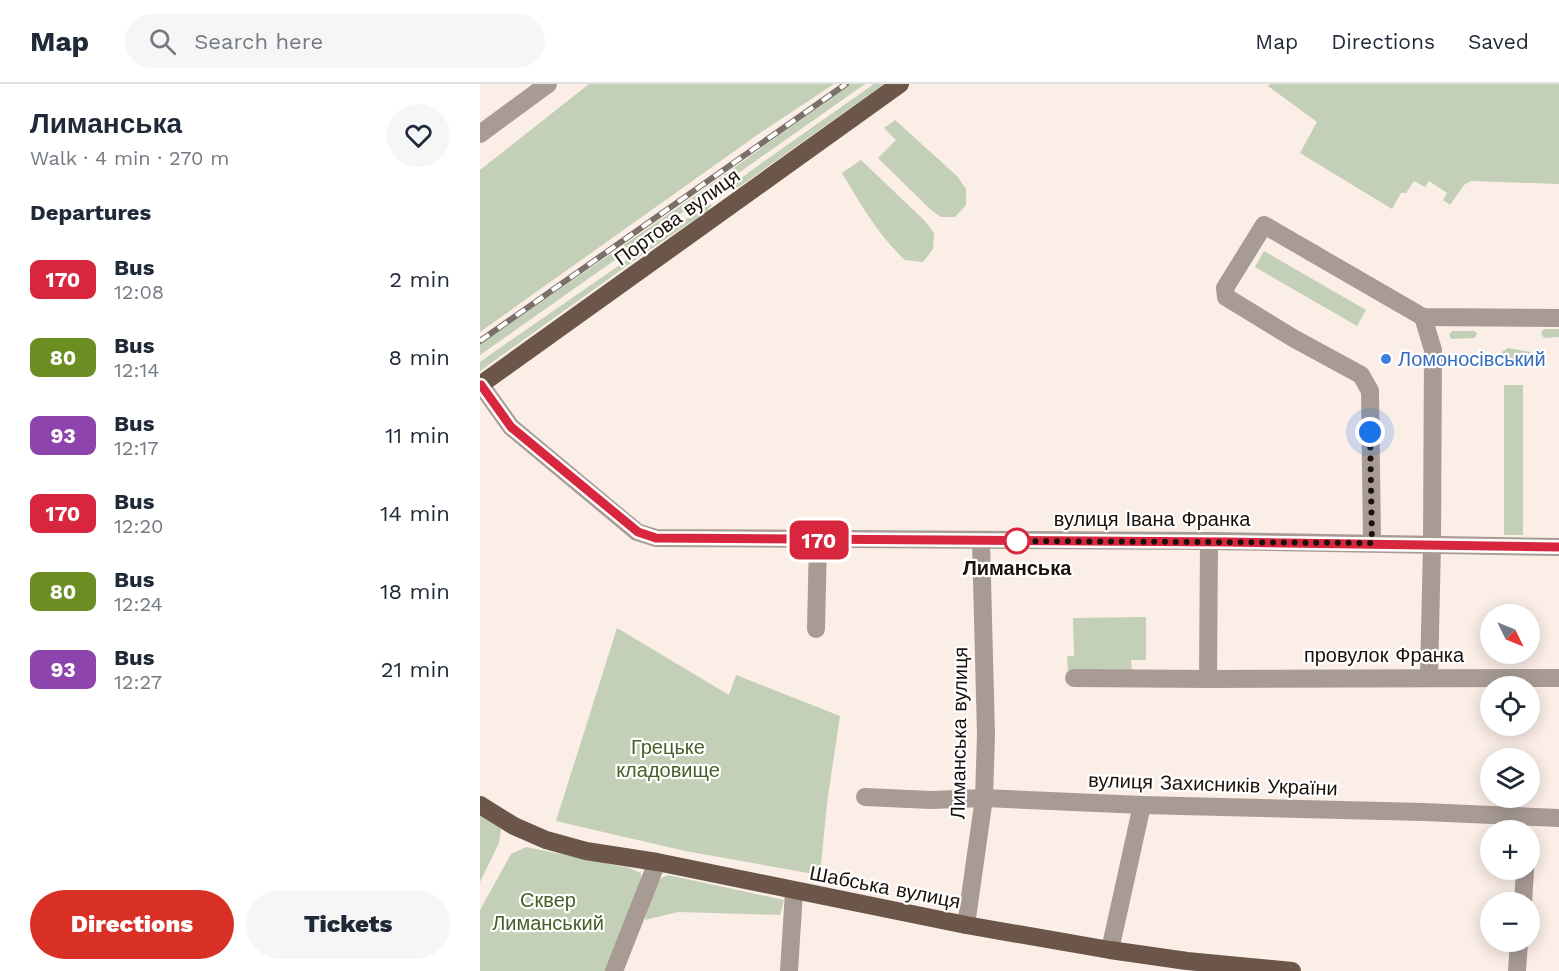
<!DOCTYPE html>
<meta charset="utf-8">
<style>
:root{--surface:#fff;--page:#f6f6f7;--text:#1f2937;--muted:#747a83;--line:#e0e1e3;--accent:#d93025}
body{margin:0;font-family:"Work Sans",sans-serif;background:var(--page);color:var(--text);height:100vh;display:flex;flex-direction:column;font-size:22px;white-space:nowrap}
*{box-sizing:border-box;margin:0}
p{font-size:20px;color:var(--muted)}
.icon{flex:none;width:33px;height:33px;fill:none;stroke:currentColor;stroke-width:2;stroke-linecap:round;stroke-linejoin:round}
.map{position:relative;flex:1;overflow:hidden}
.panel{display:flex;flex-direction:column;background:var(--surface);width:480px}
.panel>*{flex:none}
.badge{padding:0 12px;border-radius:9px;font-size:21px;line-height:39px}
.needle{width:39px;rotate:133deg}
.controls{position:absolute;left:1000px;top:520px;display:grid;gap:12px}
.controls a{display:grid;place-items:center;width:60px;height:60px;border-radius:50%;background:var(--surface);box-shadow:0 3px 15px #0003;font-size:30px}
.you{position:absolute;width:30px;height:30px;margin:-15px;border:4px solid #fff;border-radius:50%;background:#1a73e8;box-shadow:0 0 0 9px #1a73e833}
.map>.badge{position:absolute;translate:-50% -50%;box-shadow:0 0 0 3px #fff}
h2{padding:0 30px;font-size:22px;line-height:54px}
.round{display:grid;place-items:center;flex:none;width:63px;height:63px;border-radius:32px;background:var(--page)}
.headline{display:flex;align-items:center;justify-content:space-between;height:102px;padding:0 30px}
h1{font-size:28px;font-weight:800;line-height:45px}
.primary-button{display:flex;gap:12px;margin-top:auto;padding:12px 30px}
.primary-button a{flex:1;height:69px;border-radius:36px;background:var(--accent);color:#fff;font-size:24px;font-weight:800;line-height:69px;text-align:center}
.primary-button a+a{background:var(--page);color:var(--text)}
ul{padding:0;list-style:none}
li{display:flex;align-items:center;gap:18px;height:78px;padding:0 30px}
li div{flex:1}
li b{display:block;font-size:22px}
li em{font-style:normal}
li .badge{min-width:66px;font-weight:700;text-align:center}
header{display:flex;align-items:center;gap:36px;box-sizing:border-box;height:84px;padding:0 30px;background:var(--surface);border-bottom:2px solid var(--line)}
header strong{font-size:28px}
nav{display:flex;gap:33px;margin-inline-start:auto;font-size:21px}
.search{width:420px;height:54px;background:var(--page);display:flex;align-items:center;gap:15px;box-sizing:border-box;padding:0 21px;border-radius:33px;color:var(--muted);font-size:22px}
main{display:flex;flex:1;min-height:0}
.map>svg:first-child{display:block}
</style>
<header>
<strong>Map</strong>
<div class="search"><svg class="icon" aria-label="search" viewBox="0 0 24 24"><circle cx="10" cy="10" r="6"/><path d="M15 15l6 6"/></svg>Search here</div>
<nav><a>Map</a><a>Directions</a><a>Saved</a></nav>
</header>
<main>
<section class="panel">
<div class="headline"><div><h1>Лиманська</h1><p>Walk · 4 min · 270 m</p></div><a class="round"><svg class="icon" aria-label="heart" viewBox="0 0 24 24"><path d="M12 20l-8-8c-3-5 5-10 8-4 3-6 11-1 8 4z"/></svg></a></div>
<h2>Departures</h2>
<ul>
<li><span class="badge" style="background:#d7263d;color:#fff">170</span><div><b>Bus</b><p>12:08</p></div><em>2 min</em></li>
<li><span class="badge" style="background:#6b8e23;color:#fff">80</span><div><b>Bus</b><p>12:14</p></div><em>8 min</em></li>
<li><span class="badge" style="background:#8e44ad;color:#fff">93</span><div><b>Bus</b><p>12:17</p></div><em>11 min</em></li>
<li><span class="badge" style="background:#d7263d;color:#fff">170</span><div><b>Bus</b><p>12:20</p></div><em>14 min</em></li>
<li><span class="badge" style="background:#6b8e23;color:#fff">80</span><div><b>Bus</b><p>12:24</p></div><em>18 min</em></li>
<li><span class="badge" style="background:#8e44ad;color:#fff">93</span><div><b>Bus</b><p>12:27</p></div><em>21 min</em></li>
</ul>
<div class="primary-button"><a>Directions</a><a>Tickets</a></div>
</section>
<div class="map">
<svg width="1079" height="887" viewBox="0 0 1079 887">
<rect width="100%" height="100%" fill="#fbeee7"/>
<g fill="#c3cfb6">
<polygon points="109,0 354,0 280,49 0,248 0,86"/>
<polygon points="370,0 385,0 0,271 0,260 215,112"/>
<polygon points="394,0 404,0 256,105 251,105 256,98 283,78"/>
<polygon points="790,0 1079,0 1079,100 991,97 984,101 970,121 963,116 967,109 949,97 945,103 934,97 926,109 921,109 912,125 820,69 837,38 788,2"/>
<polygon points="415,36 477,92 486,105 486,121 475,133 461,133 451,126 398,74 416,56 404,44"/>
<path d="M 381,76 L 444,136 L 454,149 L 453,165 L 443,178 L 425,176 C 398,151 381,121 362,89 Z"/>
<polygon points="228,120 232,121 227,127 162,171 0,287 0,278 21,263"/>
<polygon points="784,167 886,226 877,242 775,183"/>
<polygon points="1064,245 1079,245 1079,253 1064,254 1061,249"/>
<polygon points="972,247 994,247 997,249 995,254 971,255 969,251"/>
<polygon points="1028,264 1051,268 1048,281 1036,284 1023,283 1020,277 1022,268"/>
<rect x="1024" y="301" width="19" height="150"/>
<polygon points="666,533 666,576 651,576 652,588 588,588 587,572 594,572 593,534"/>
<polygon points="137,544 249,611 256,591 360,632 347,719 340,791 205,767 76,737"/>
<polygon points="0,730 21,745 19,759 0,798"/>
<polygon points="46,763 149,784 161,789 161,797 128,887 0,887 0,826 31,770"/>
<path d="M 188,791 L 304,816 L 300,831 L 198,828 L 165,836 C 169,820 170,796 188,791 Z"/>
</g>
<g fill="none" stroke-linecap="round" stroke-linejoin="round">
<g stroke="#a89b94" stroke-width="18">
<polyline points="0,50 68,0"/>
<polyline points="943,233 953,266 952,460 949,593"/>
<polyline points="1,301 31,343 157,448 176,454 729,457 1079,463"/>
<polyline points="729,457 728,595 1079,594"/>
<polyline points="892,459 890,307 881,291 813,254 746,213 745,204 784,141 943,233 1079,234"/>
<polyline points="336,545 338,456"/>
<polyline points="594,594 728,595"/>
<polyline points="385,713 451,716 504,714 662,721 944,728 1079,734"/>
<polyline points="1043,819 1045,786"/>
<polyline points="486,841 504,714 506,651 501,457"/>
<polyline points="630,866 662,721"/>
<polyline points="134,887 177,778"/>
<polyline points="309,887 314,808"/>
<polyline points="1037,887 1039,858"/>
</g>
<g stroke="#6b5649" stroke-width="18">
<polyline points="0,301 420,0"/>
<polyline points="0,721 34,742 66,756 106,767 177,778 486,841 630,866 707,877 812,887"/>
</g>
<defs>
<polyline id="rail" points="0,257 366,0"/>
</defs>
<use href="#rail" stroke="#7b7069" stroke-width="6"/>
<use href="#rail" stroke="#fff" stroke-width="4" stroke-dasharray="11" stroke-linecap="butt"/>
</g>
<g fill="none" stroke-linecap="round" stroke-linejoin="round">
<defs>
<polyline id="line" points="1,301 31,343 158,448 176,454 747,458 1079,463"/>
</defs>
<use href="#line" stroke="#fff" stroke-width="14"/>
<use href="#line" stroke="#d7263d" stroke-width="9"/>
<polyline stroke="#1b110b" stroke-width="6" stroke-dasharray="0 10.8" points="537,457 530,457 892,459 890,348"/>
</g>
<circle fill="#3f7fe0" stroke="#fff" stroke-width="2" cx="906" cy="275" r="6"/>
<circle fill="#fff" stroke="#d7263d" stroke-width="3" cx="537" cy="457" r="12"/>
<g text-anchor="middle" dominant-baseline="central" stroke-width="4.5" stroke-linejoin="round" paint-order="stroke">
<g font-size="20" fill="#1b110b" stroke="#fff">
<text transform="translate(197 133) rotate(-36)">Портова вулиця</text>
<text x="672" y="435">вулиця Івана Франка</text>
<text x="904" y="571">провулок Франка</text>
<text transform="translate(479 649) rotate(-89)">Лиманська вулиця</text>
<text transform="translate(733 700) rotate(2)">вулиця Захисників України</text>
<text transform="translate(405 803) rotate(11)">Шабська вулиця</text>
</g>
<g font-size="20" fill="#366cbe" stroke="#fff" text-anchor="start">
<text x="918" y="275">Ломоносівський</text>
</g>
<g font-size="20" font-weight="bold" fill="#1b110b" stroke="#fff">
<text x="537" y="484">Лиманська</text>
</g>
<g font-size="20" fill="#475f26" stroke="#fff">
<text x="188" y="663">Грецьке<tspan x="188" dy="23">кладовище</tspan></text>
<text x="68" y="816">Сквер<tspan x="68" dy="23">Лиманський</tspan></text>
</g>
</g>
</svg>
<div class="controls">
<a><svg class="needle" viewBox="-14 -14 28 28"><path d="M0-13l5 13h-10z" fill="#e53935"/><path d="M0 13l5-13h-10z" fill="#747a83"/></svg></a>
<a><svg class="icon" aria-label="locate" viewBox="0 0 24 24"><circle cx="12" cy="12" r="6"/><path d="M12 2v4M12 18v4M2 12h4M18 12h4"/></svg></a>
<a><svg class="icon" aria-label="layers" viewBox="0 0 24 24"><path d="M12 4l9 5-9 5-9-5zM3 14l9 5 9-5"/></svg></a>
<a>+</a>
<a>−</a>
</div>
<div class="you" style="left:890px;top:348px"></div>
<b class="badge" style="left:339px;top:456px;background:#d7263d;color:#fff">170</b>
</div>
</main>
